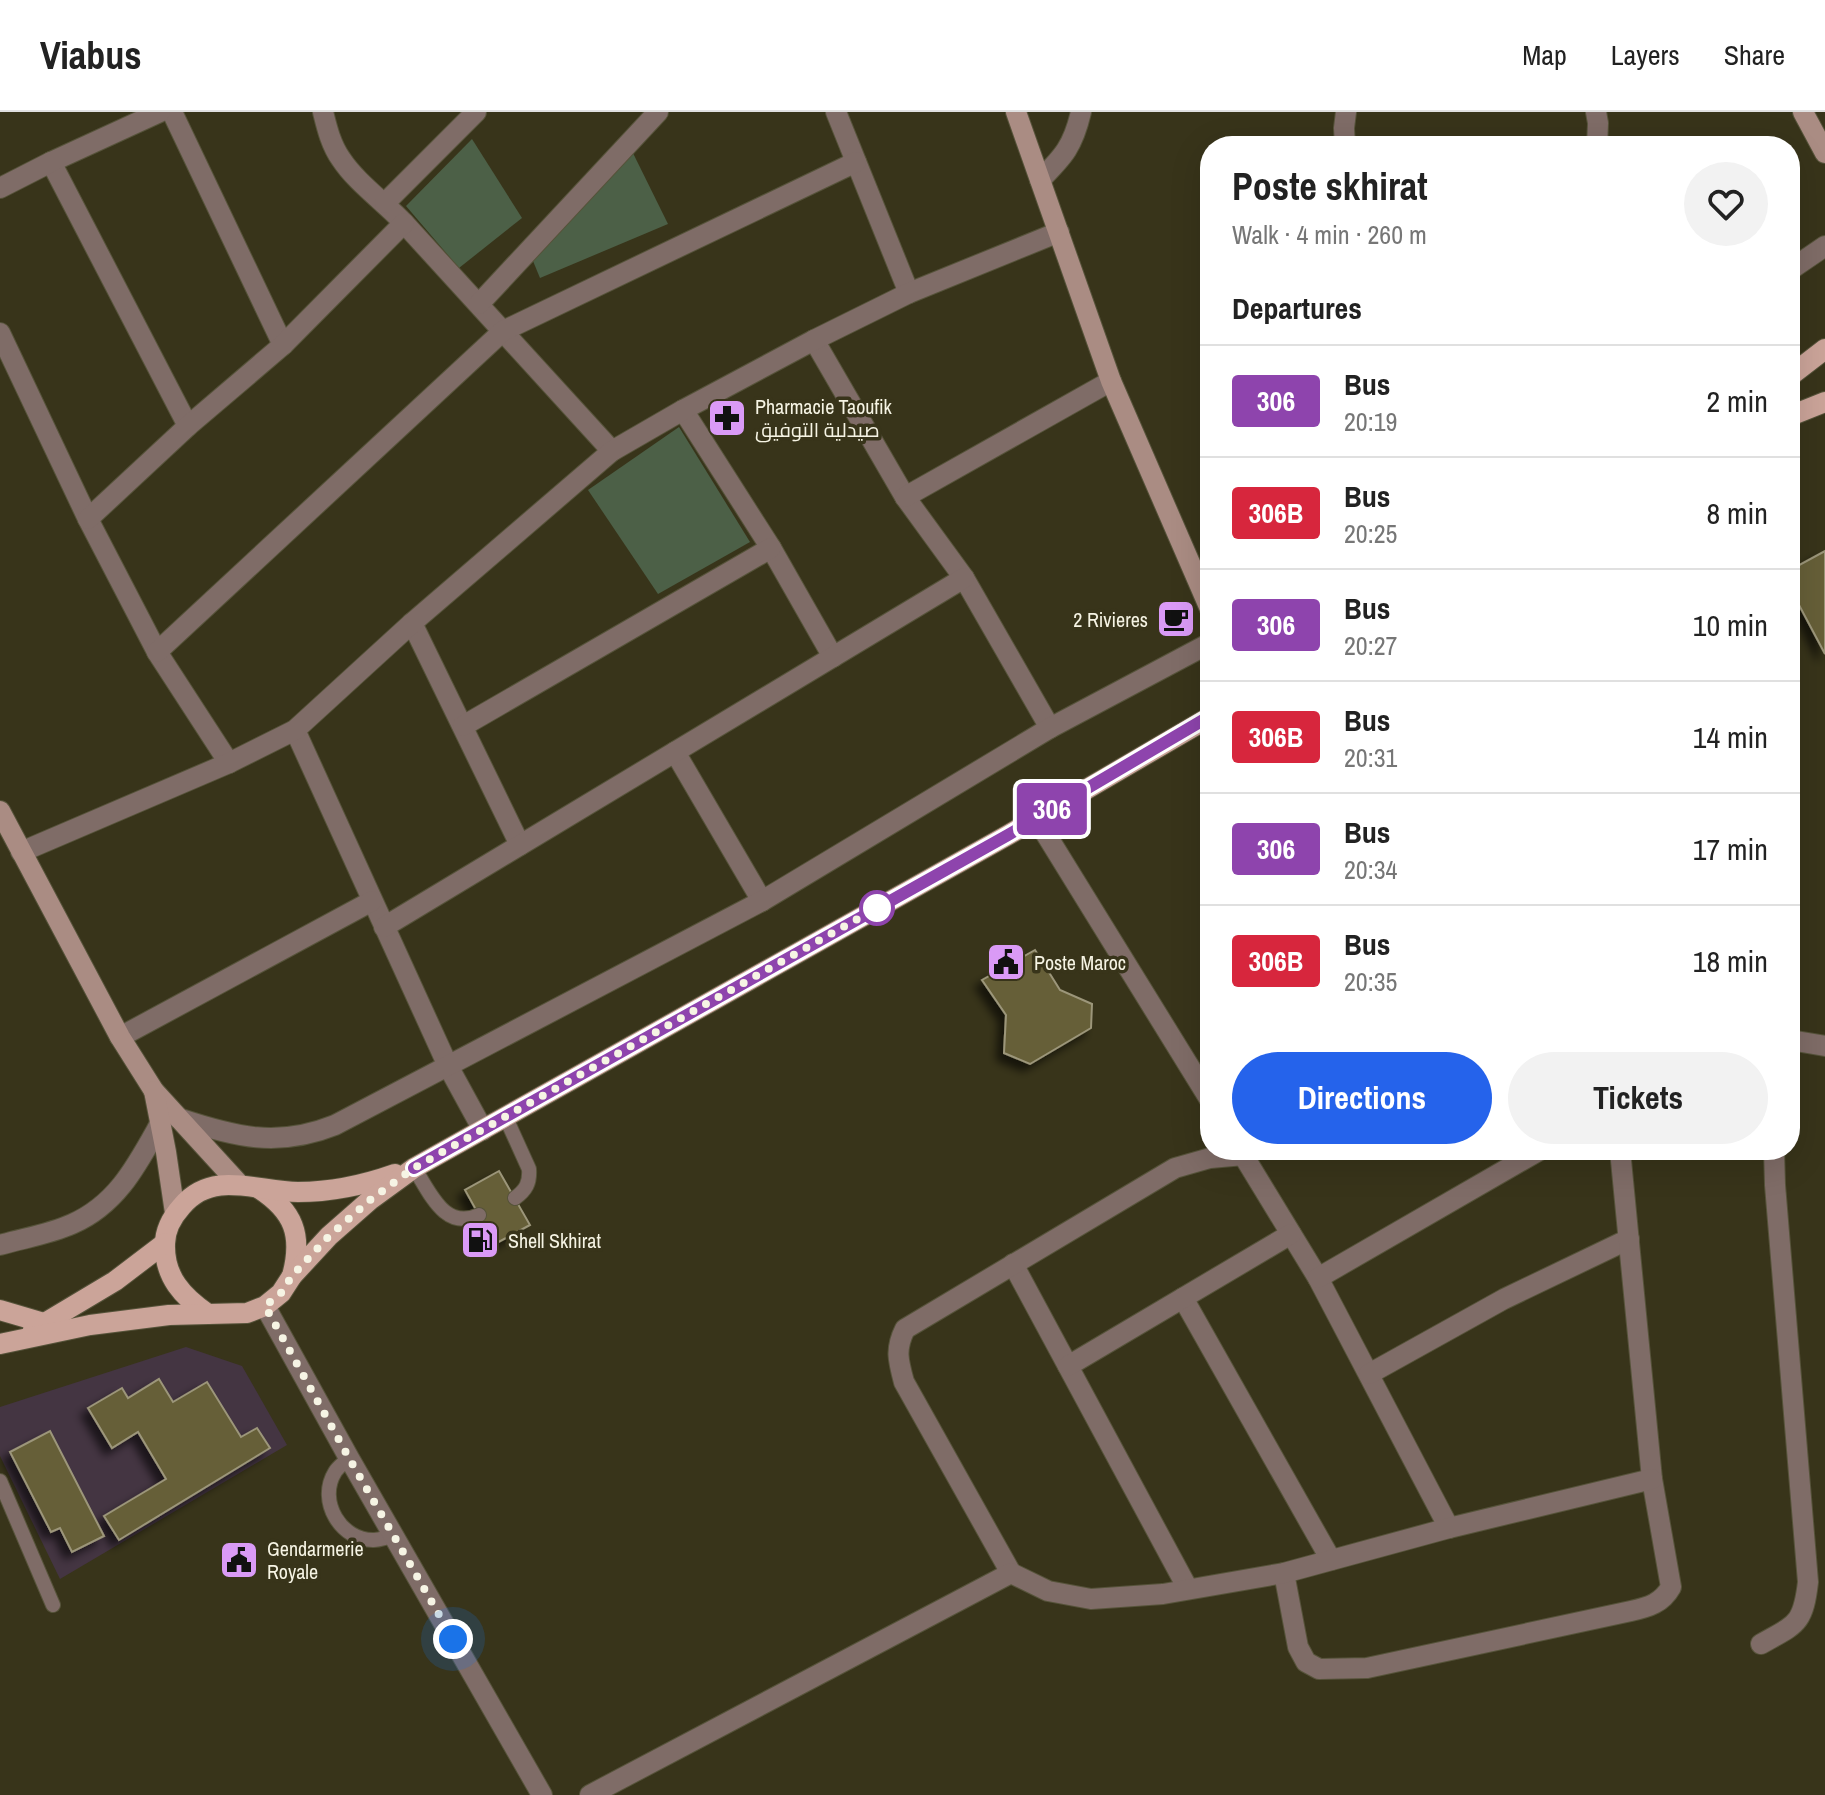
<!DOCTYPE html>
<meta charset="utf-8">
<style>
:root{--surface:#fff;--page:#f2f2f2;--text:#222;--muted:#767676;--line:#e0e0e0;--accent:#2563eb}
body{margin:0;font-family:"Archivo Narrow",Cairo,sans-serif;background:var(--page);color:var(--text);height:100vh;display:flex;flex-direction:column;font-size:30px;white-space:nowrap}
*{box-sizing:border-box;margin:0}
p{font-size:26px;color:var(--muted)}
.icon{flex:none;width:44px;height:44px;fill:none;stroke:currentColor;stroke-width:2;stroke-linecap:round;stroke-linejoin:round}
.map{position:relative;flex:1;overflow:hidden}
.drawer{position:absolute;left:1200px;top:24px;width:600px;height:1024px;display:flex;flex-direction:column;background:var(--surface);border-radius:32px;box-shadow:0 8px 32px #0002}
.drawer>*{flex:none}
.badge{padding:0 16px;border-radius:6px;font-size:28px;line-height:52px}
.you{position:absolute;width:40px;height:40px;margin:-20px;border:6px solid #fff;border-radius:50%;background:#1a73e8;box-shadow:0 0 0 12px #1a73e833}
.map>.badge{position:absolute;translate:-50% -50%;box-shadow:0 0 0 4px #fff}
h2{padding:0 32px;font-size:30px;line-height:72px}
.round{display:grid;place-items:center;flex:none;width:84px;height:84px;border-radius:42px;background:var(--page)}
.head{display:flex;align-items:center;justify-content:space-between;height:136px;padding:0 32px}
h1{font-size:38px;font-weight:800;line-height:60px}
.button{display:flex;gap:16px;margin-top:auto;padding:16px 32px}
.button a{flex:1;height:92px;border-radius:48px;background:var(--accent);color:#fff;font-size:32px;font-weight:800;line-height:92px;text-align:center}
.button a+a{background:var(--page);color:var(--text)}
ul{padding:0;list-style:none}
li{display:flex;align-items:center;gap:24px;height:112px;padding:0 32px;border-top:2px solid var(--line)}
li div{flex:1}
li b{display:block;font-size:30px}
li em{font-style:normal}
li .badge{min-width:88px;font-weight:700;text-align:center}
header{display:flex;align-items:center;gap:48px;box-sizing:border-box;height:112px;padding:0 40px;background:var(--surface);border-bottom:2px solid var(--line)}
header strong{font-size:38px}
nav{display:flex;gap:44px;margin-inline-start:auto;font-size:28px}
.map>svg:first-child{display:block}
</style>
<header>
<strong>Viabus</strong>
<nav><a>Map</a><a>Layers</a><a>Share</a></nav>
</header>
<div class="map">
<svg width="1825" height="1683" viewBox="0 0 1825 1683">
<defs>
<filter id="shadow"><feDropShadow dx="-7" dy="7" stdDeviation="4" flood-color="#0009"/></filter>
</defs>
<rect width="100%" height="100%" fill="#38341a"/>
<polygon fill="#443542" points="186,1235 242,1254 287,1333 60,1467 0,1344 0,1295"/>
<g fill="#4c6047">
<polygon points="472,27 522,106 459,156 406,94"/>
<polygon points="628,31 668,112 540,166 533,149"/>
<polygon points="679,315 750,430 658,482 588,378"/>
</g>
<g fill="#665f38" stroke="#9c967a" stroke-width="2" filter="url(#shadow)">
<polygon points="1825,439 1825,542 1790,476 1790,458"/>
<polygon points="1035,838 1060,878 1092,892 1091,916 1030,952 1004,941 1006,903 982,868"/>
<polygon points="499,1059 530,1113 495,1132 465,1078"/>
<polygon points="159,1267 173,1290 207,1270 241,1325 257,1316 270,1336 119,1428 104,1404 166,1367 138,1320 112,1336 88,1296 122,1276 128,1286"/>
<polygon points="50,1319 104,1424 72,1440 60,1416 51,1420 10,1340"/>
</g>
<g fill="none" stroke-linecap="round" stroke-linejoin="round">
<defs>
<g id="lane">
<path d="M 505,1004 L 529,1057 C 530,1071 526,1078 515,1086"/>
<path d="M 414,1056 C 430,1080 444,1119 479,1103"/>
<path d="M 349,1346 C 344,1351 338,1355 335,1360 C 317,1389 341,1429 374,1428 C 380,1428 387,1425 393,1424"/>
<polyline points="0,1369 53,1493"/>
</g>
<g id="street">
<polyline points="172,0 283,233"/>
<path d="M 323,0 C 327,16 331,33 341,47 C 356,70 384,90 404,111 L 612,339"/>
<polyline points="836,0 909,181"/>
<polyline points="1596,0 1598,11 1597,34"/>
<polyline points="1345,34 1344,16 1346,0"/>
<polyline points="51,50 188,314"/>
<path d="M 1040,68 C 1064,44 1073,34 1081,0"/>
<polyline points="0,76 51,50 160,0"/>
<polyline points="385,91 476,0"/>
<polyline points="1790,158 1825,134"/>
<polyline points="479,192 658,0"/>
<polyline points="0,221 88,407 157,540 229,651"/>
<polyline points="814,228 905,385 964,466 1050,616"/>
<polyline points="683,298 771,436 833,545"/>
<polyline points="905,385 1111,269"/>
<polyline points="88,407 188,314 283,233 404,111"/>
<polyline points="412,511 520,733"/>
<polyline points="157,540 503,219 856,50"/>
<polyline points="463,614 771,436"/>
<polyline points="295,618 448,954 483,1018"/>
<polyline points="675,640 762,789"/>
<polyline points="1036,706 1210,988"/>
<polyline points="21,740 229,651 295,618 412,511 612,339 683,298 814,228 909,181 1059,120"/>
<polyline points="384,815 964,466"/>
<polyline points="120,925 372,789"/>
<polyline points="1790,928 1825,934"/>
<path d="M 178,1006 C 235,1025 278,1036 335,1013 L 762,789 L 1050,616 L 1210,531"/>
<polyline points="1240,1038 1318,1166 1449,1416"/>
<path d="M 0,1133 C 24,1126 50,1122 72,1112 C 118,1092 138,1051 161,1010"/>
<polyline points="1013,1152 1188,1477"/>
<polyline points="1318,1166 1540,1038"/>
<polyline points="1183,1186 1331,1448"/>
<polyline points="265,1194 349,1346 542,1683"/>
<polyline points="1068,1254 1291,1122"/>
<polyline points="1369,1262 1504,1187 1629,1127"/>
<path d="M 1011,1461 L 904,1270 C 898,1248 895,1237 905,1217 L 1175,1056 L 1210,1046 L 1244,1043 L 1253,1038"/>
<path d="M 1284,1461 L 1298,1535 L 1306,1550 L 1319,1557 L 1367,1556 L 1631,1499 C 1649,1495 1662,1491 1671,1475 L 1652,1367 L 1620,1038"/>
<path d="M 1761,1532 C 1796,1512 1803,1513 1808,1470 L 1775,1073 L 1774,1038"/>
<polyline points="590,1683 1011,1461 1048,1479 1091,1487 1163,1482 1284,1461 1449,1416 1652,1367"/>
</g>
<g id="secondary">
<polyline points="1016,0 1111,269 1210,497"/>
<polyline points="1803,0 1825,41"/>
<polyline points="0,699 120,925 154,979 239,1072"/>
<polyline points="154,979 166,1040 175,1101"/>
</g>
<g id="primary">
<polyline points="1790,264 1825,237"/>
<polyline points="1790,304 1825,290"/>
<path d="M 258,1076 C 294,1099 303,1123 292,1164"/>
<polyline points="0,1198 44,1211"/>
<path d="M 208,1202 C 183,1185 164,1165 165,1132 C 165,1118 173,1104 182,1094 C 213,1057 258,1080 298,1080 C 331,1080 364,1073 395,1062"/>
<polyline points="33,1218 115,1169 165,1131"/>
<polyline points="0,1232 90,1213 169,1203 247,1201 265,1194 281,1181 292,1164 329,1124 370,1088 414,1056 1008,723 1210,605"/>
</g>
</defs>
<use href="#lane" stroke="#56533a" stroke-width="16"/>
<use href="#street" stroke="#56533a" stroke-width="22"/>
<use href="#secondary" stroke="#56533a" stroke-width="22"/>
<use href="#primary" stroke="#56533a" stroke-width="22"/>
<use href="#lane" stroke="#7f6c67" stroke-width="14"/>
<use href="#street" stroke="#7f6c67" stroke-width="20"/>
<use href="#secondary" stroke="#aa8c83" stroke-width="20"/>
<use href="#primary" stroke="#cba499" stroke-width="20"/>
</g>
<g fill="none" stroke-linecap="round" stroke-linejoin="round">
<defs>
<polyline id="line" points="414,1056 1008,723 1210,604"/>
</defs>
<use href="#line" stroke="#fff" stroke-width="18"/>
<use href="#line" stroke="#8e44ad" stroke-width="12"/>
<polyline stroke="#f6f4e4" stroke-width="8" stroke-dasharray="0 14.4" points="453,1527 349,1346 265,1194 281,1181 292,1164 329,1124 370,1088 414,1056 877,796"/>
</g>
<defs>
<symbol id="pharmacy-square" viewBox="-11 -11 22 22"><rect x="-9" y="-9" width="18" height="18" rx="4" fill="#da9af6" stroke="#38341a"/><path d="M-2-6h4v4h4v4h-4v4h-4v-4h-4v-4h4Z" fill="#111"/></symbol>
<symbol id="cafe-square" viewBox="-11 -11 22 22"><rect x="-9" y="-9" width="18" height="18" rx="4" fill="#da9af6" stroke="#38341a"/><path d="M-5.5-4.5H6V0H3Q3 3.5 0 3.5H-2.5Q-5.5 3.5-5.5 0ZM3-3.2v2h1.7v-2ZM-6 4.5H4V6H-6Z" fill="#111"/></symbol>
<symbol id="civic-square" viewBox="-11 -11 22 22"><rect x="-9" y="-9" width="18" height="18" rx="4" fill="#da9af6" stroke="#38341a"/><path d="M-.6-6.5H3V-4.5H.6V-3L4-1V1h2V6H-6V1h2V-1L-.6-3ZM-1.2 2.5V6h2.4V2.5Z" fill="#111"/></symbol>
<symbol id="fuel-square" viewBox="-11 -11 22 22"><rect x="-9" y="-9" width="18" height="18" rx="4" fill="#da9af6" stroke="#38341a"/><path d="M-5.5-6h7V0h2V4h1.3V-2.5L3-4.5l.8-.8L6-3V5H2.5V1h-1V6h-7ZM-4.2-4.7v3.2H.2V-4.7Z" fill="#111"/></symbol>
</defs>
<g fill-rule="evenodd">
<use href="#pharmacy-square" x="705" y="284" width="44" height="44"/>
<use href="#cafe-square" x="1154" y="485" width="44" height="44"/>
<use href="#civic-square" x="984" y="828" width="44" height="44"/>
<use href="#fuel-square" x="458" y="1106" width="44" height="44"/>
<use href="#civic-square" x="217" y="1426" width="44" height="44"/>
</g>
<circle fill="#fff" stroke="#8e44ad" stroke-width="4" cx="877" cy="796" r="16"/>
<g text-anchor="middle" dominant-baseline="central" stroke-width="7" stroke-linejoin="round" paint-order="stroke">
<g font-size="20" fill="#f6f4e4" stroke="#38341a" text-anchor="start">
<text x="755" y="294">Pharmacie Taoufik<tspan x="755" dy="23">صيدلية التوفيق</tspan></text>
<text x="1148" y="507" text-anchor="end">2 Rivieres</text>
<text x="1034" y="850">Poste Maroc</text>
<text x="508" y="1128">Shell Skhirat</text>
<text x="267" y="1436">Gendarmerie<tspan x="267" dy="23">Royale</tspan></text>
</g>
</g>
</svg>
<div class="you" style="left:453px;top:1527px"></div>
<b class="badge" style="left:1052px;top:697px;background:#8e44ad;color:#fff">306</b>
<section class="drawer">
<div class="head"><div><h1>Poste skhirat</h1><p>Walk · 4 min · 260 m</p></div><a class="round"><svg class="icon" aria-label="heart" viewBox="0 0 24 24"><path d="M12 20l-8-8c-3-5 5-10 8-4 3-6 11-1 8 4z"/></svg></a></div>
<h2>Departures</h2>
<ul>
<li><span class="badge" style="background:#8e44ad;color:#fff">306</span><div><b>Bus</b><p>20:19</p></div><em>2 min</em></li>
<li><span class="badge" style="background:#d7263d;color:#fff">306B</span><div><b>Bus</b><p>20:25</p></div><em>8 min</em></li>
<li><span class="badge" style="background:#8e44ad;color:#fff">306</span><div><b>Bus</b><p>20:27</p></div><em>10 min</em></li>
<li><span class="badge" style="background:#d7263d;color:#fff">306B</span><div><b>Bus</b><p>20:31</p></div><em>14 min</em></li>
<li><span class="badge" style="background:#8e44ad;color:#fff">306</span><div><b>Bus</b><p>20:34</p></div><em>17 min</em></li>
<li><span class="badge" style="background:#d7263d;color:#fff">306B</span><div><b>Bus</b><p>20:35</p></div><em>18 min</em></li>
</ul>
<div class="button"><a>Directions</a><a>Tickets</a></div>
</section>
</div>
